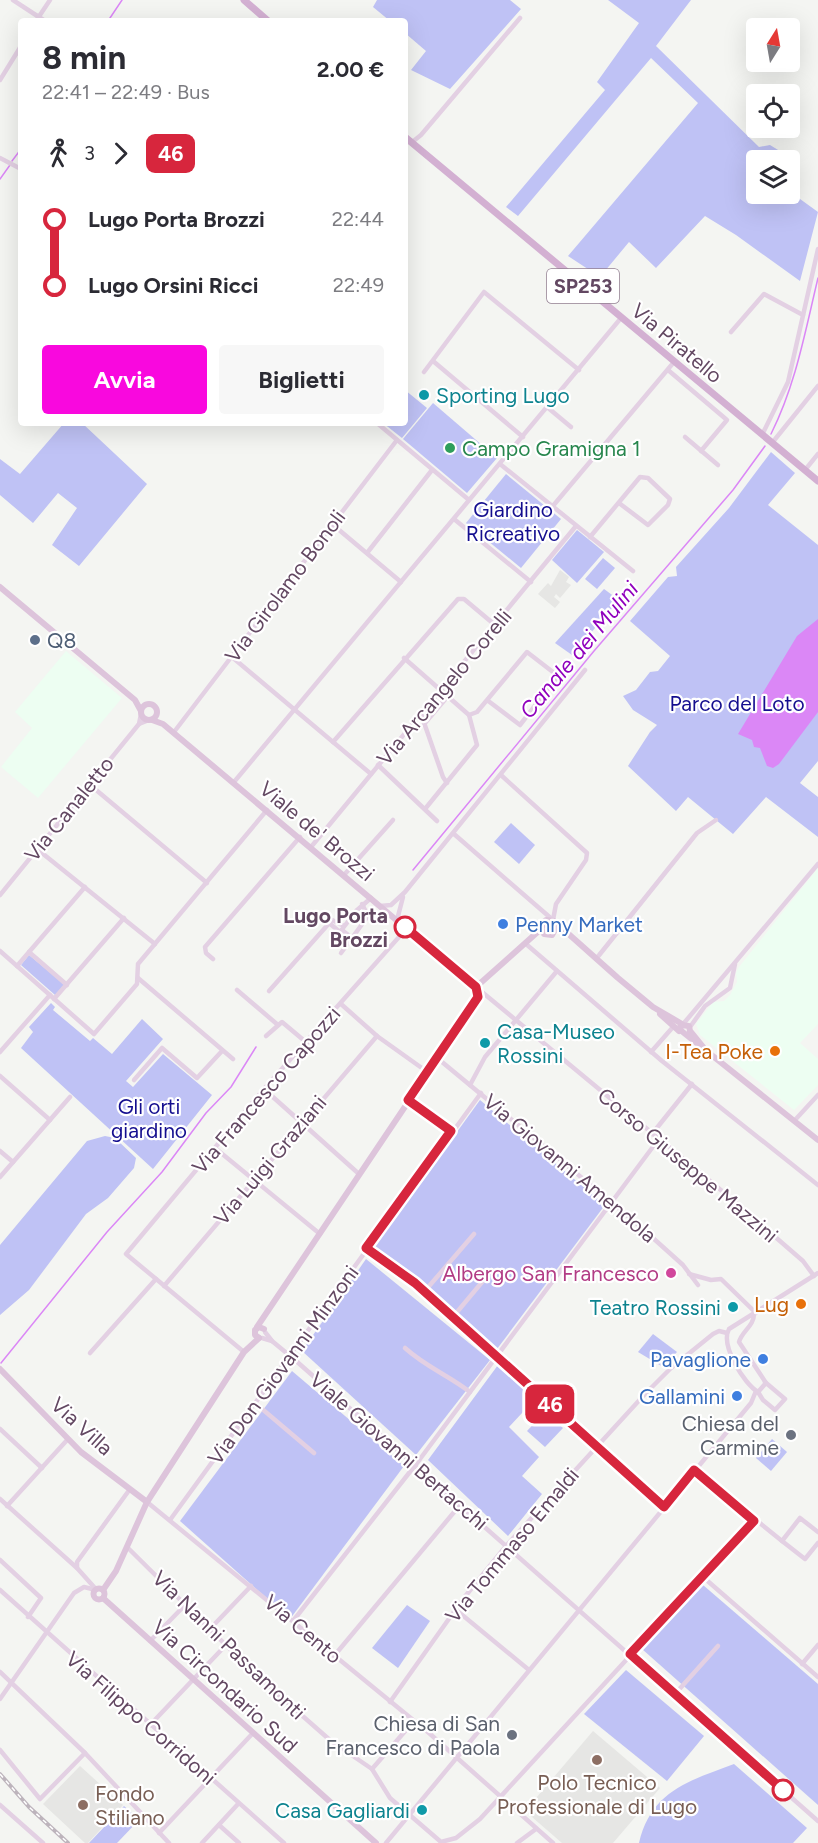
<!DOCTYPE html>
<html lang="it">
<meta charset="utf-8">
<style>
:root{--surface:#fff;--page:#f7f7f7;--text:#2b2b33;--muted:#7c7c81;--accent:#f908de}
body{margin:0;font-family:Figtree,sans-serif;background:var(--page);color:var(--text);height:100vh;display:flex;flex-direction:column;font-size:22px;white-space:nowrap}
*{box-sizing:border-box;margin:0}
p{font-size:20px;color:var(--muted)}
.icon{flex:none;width:33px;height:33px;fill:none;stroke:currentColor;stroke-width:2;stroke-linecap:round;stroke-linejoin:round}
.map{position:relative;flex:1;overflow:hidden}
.panel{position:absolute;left:18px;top:18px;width:390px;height:408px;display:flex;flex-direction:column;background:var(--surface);border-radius:6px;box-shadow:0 6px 24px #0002}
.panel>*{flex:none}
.badge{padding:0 12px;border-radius:9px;font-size:21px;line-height:39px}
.needle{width:39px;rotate:11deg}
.controls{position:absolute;left:746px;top:18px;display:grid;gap:12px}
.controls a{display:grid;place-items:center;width:54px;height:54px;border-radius:6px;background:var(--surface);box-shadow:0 6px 24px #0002;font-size:30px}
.map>.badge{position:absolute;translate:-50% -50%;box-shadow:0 0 0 3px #fff}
.legs{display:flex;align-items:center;gap:9px;height:66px;padding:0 24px;font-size:20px}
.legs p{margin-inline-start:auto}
.headline{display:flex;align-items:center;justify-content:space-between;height:102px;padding:0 24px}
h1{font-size:33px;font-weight:700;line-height:45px}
.cta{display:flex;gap:12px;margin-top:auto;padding:12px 24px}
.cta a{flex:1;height:69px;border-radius:6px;background:var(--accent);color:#fff;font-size:24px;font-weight:700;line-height:69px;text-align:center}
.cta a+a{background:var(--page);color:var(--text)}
ul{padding:0 24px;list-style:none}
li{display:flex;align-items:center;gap:21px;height:66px;font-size:22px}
li i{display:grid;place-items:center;width:9px;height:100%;margin:0 8px;background:currentColor}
li i::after{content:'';width:15px;height:15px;margin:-8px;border:4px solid;border-radius:50%;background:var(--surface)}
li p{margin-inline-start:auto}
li:first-child i{background:linear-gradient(#0000 50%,currentColor 0)}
li:last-child i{background:linear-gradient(currentColor 50%,#0000 0)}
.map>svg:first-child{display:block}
</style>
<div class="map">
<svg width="818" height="1843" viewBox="0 0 818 1843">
<rect width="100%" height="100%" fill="#f4f5f2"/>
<g fill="#edfef2">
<polygon points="66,651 122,698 38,798 1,767 32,728 15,712"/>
<polygon points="818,868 818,1024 800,1043 818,1059 818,1085 794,1110 700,1035 696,1024 713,1002 724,1001 730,995 737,982 736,973 739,967"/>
</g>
<g fill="#e6e6e4">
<polygon points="560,570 569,577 566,582 571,585 560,598 556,594 554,597 560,602 555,608 538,594 548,583 551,586"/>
<polygon points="593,1731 660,1788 613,1843 562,1843 525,1811"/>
<polygon points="80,1766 123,1805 88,1843 85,1843 43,1804"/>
</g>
<g fill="#bfc2f5">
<polygon points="377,0 510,0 521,9 450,89 411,70 426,51 405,33 405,21 390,21 373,7"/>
<polygon points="608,0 691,0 656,46 759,147 770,145 783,153 776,160 756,160 756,194 789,194 789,191 818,212 800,281 736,235 705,216 656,268 629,242 600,277 568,256 698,103 651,58 518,216 506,207 605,90 597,82 639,23"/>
<polygon points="405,390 427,408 402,438 383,423 405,423"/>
<polygon points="433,403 497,458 467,493 403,439"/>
<polygon points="64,423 82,423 147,484 79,566 52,545 77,508 58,493 33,523 0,495 0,459 20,474"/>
<polygon points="771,452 795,473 768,505 818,545 818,761 800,783 818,797 818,837 766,797 733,834 688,797 676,811 628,766 650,732 657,725 633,710 623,696 636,690 650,672 658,671 670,656 630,621 668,577 677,576 676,567 729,508"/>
<polygon points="506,474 561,519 521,568 466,523"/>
<polygon points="577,530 604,552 577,583 552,560"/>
<polygon points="603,558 615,568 597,589 585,579"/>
<polygon points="604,589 619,600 572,655 555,643"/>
<polygon points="511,823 535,845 519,864 494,842"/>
<polygon points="29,955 65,985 55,995 21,965"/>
<polygon points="51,1003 55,1007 53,1010 90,1041 93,1038 112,1054 142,1019 163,1039 126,1081 133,1087 163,1054 212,1095 153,1169 21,1048 33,1032 29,1027"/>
<polygon points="480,1100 605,1205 497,1349 374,1247"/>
<polygon points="105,1136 115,1138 136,1158 134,1168 108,1198 86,1214 29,1290 0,1315 0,1245 87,1141"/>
<polygon points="366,1259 490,1360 416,1455 302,1351"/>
<polygon points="653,1334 677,1352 663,1367 638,1352"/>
<polygon points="498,1365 536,1398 509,1427 539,1457 522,1476 542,1494 508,1536 428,1460"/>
<polygon points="292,1371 404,1466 290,1619 180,1521"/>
<polygon points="545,1412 563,1428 545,1447 527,1431"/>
<polygon points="772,1439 787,1452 771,1471 756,1458"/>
<polygon points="703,1585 818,1684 818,1805 642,1649"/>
<polygon points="407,1605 430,1621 398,1668 372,1648"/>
<polygon points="626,1670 704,1736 667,1781 584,1714"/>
<path d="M 734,1764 L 807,1828 L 793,1843 L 639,1843 C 651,1791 689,1781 734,1764 Z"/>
<polygon points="124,1806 139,1820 117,1843 89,1843"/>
</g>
<polygon fill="#db87f6" points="818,619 818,712 779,764 773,768 767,766 760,748 754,747 752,740 738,734 797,636"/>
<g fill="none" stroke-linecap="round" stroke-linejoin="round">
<g stroke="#db87f6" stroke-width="1.5">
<polyline points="108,21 122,0"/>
<polyline points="12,161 21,149"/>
<polyline points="0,179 10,165"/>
<path d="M 771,434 C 796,384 805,332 818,278"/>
<polyline points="413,870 594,651 733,490 765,446"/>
<polyline points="1,1363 107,1232 162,1172 206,1113 231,1087 256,1047"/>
</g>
<g stroke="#e3d0e3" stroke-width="4.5">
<polyline points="13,0 45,21"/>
<polyline points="36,21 50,0"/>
<polyline points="0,80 21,46"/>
<polyline points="411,143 421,135 520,18"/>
<polyline points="0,158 21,169"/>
<polyline points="731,332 764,294 803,315"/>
<polyline points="433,361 523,437"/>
<polyline points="668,370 727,420 701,451"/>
<polyline points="424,372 484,292 579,370"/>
<polyline points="547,407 571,427"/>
<polyline points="377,423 469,500"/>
<polyline points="762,435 788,382 818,249"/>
<polyline points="685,437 718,465"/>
<polyline points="772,443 818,386"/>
<polyline points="500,464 633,571"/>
<polyline points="805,470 818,454"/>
<polyline points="552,507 674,362"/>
<polyline points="454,519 531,582"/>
<polyline points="332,524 401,582"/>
<polyline points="590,537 640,477 648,478 670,499 668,505 648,525 619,503"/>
<polyline points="367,553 432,470"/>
<polyline points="232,657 371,774"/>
<polyline points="404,658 469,715 477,745 425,809"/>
<polyline points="421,714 443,777 447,783"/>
<polyline points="469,715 477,712 527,652 558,676 520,725 487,700"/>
<polyline points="425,723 448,696"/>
<polyline points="139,724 149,720"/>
<polyline points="174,732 397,440"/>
<polyline points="333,742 458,599 464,599 495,625"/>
<polyline points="378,765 437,821"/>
<polyline points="502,776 587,853 586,860 556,904 553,920"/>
<polyline points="234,782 621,318"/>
<polyline points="89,784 207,883"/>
<polyline points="454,834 553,920"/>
<polyline points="311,847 576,526"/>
<polyline points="37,849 155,944"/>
<polyline points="344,875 393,820"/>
<polyline points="0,895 139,724 141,714"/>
<polyline points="380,906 391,905 405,892 585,670"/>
<polyline points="397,920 403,897"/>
<polyline points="329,923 340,932 356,911 371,898"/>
<polyline points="342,930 352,938 368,916 362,904"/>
<polyline points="526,944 662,1061 818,1185"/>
<polyline points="0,951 94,1034 137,984 138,964 267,810"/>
<polyline points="29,952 67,985"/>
<polyline points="341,953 352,938"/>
<polyline points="213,959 206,953 205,947 300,837"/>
<polyline points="596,959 697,833 716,820"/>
<polyline points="17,966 85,887"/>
<polyline points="138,978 233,1059"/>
<polyline points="476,987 728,1196 803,1261 814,1276"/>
<polyline points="237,990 278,1025"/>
<polyline points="269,991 332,920 344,926"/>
<polyline points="54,999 124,918"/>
<polyline points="341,1004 377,1036 426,1071"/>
<polyline points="684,1023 818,864"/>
<polyline points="690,1027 705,1006 730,988 735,964"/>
<polyline points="266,1036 282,1022 307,1043"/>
<polyline points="0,1052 50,995"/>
<polyline points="651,1052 673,1027"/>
<polyline points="436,1057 634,1221 683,1265 698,1285"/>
<polyline points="0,1076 50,1120"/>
<polyline points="134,1080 162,1048 197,1078 222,1051"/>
<polyline points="470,1085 485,1057 557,971"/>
<polyline points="264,1089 359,1174"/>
<polyline points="407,1100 451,1131"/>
<polyline points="795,1120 818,1095"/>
<polyline points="652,1134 692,1084"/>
<polyline points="215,1148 320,1234"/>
<polyline points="0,1151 13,1162"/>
<polyline points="0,1177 70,1097"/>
<polyline points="366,1248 415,1283 664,1507"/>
<polyline points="689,1274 711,1280 721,1279 756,1313"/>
<polyline points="164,1286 377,1036"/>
<polyline points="424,1292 474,1234"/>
<path d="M 754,1314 C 754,1326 742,1331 739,1342 L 766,1383 L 758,1392 C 744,1384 720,1345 729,1329 L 818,1273"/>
<polyline points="452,1318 488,1275"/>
<polyline points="265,1332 272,1341"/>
<polyline points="262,1338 272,1341 295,1360 818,1821"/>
<path d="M 405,1348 C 426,1367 448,1375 470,1392"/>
<polyline points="244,1352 126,1254 264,1089 407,928"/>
<polyline points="90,1353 156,1279"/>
<polyline points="758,1392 763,1400 775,1410 785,1399 765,1382"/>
<polyline points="255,1403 314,1453"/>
<polyline points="0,1429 42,1468"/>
<polyline points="694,1470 782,1541"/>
<polyline points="0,1499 77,1568"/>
<polyline points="147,1502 429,1733 553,1843"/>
<polyline points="7,1506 68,1439"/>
<polyline points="170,1520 481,1093"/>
<polyline points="818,1532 800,1518 782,1541 805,1559 818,1543"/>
<polyline points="127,1547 256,1675 331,1741 372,1769 390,1798 441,1842 456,1838 480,1819 754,1521"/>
<polyline points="0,1560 41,1598 28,1617"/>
<polyline points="703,1577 818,1677"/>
<polyline points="94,1587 77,1568 77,1562 130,1489"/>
<polyline points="0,1590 284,1843"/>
<polyline points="455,1609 529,1670"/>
<polyline points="293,1621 420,1459 658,1140"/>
<polyline points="209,1630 251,1586"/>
<polyline points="150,1641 185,1605"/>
<polyline points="334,1656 460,1505"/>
<polyline points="802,1664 818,1645"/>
<polyline points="0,1672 85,1753 169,1843"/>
<polyline points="675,1694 718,1646"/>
<polyline points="0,1699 74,1593 84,1587 96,1590"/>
<polyline points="390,1702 463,1599 506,1546 645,1394 671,1368 713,1334 719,1331 727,1333"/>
<polyline points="150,1725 225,1646"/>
<polyline points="0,1750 40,1799 85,1753"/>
<polyline points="372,1769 414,1721"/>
<polyline points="0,1805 43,1843"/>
<polyline points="219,1825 239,1843"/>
<polyline points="159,1833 253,1733"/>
<polyline points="202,1843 238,1804"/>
<polyline points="386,1843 751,1403 756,1391"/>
<polyline points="517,1843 536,1829"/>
</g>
<g stroke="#ddc4db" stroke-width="6">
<polyline points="0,587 135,700 141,711"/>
<circle cx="149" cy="712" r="8"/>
<polyline points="152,720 163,724 476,987"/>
<polyline points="557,926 552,935 544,934 541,929 546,920 554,921 618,978 653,1007 682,1024"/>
<polyline points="476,987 541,929"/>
<polyline points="660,1014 679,1031"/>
<polyline points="703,1047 690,1031 689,1026 681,1025 679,1029 818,1140"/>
<polyline points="257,1327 476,1001 479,997 476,987"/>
<polyline points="259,1338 255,1335 255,1330 259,1327 264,1329"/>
<polyline points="0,1369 81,1452 147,1502"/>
<circle cx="99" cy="1594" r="5.5"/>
<polyline points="103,1590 116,1571 147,1502 244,1352 259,1338"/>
<polyline points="103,1598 376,1843"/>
</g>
<g stroke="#d3b0d2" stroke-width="7">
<polyline points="244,0 268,21"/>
<polyline points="405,137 818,481"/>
</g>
<defs>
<polyline id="rail" points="0,1774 29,1807 68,1843"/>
</defs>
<use href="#rail" stroke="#bdb4bc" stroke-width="4"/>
<use href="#rail" stroke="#fff" stroke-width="1.5" stroke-dasharray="4.5" stroke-linecap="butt"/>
</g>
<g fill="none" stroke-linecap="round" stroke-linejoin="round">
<defs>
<polyline id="line-1" points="405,927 476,987 478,997 408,1100 451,1131 366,1248 415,1283 664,1507 694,1470 754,1521 630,1654 783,1790"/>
</defs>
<use href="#line-1" stroke="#fff" stroke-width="14"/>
<use href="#line-1" stroke="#d7263d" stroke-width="9"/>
</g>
<g fill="#0f9aa8" stroke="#fff" stroke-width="2">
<circle cx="424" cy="395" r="6"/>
<circle cx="485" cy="1043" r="6"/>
<circle cx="733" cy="1307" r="6"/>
<circle cx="422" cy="1810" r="6"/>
</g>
<circle fill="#2e9e5b" stroke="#fff" stroke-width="2" cx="450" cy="448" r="6"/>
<circle fill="#5c6f8a" stroke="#fff" stroke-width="2" cx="35" cy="640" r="6"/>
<g fill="#3f7fe0" stroke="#fff" stroke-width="2">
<circle cx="503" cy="924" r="6"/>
<circle cx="763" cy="1359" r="6"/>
<circle cx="737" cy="1396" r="6"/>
</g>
<g fill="#fff" stroke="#d7263d" stroke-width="3">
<circle cx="405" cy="927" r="10"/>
<circle cx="783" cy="1790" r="10"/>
</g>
<g fill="#e8710a" stroke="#fff" stroke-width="2">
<circle cx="775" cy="1051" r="6"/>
<circle cx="801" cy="1304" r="6"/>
</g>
<circle fill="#d1479c" stroke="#fff" stroke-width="2" cx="671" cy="1273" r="6"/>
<g fill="#6b7280" stroke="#fff" stroke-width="2">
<circle cx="791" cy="1435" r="6"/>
<circle cx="512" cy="1735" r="6"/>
</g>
<g fill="#8d6e63" stroke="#fff" stroke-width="2">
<circle cx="597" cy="1760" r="6"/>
<circle cx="83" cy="1805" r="6"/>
</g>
<g text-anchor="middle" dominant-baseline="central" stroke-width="4.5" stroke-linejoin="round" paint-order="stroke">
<rect fill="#fff" stroke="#927f91" stroke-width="1.5" x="547" y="269" width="72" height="34" rx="4.5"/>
<g font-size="20" font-weight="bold" fill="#634862">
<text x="583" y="286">SP253</text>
</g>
<g font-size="21" fill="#634862" stroke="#fff">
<text transform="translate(677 343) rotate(40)">Via Piratello</text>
<text transform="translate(285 586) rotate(-53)">Via Girolamo Bonoli</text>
<text transform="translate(444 687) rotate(-50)">Via Arcangelo Corelli</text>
<text transform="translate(69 809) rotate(-51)">Via Canaletto</text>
<text transform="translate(317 831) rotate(40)">Viale de' Brozzi</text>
<text transform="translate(266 1090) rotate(-49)">Via Francesco Capozzi</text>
<text transform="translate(270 1160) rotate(-50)">Via Luigi Graziani</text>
<text transform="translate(688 1165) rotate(40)">Corso Giuseppe Mazzini</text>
<text transform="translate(570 1168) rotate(40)">Via Giovanni Amendola</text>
<text transform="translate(283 1365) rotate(-54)">Via Don Giovanni Minzoni</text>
<text transform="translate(82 1426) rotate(42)">Via Villa</text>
<text transform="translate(399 1451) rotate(41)">Viale Giovanni Bertacchi</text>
<text transform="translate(512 1545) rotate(-50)">Via Tommaso Emaldi</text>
<text transform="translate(303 1629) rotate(40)">Via Cento</text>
<text transform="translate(229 1645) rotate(44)">Via Nanni Passamonti</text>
<text transform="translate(225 1686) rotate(42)">Via Circondario Sud</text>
<text transform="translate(141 1718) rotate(41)">Via Filippo Corridoni</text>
</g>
<g font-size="21" fill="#0d838f" stroke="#fff" text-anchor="start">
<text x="436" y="395">Sporting Lugo</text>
<text x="497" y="1031">Casa-Museo<tspan x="497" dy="24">Rossini</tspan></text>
<text x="721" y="1307" text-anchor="end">Teatro Rossini</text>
<text x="410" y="1810" text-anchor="end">Casa Gagliardi</text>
</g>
<g font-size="21" fill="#27864d" stroke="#fff" text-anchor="start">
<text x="462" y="448">Campo Gramigna 1</text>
</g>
<g font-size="21" fill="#140e8f" stroke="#fff">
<text x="513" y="509">Giardino<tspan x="513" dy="24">Ricreativo</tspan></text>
<text x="737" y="703">Parco del Loto</text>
<text x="149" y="1106">Gli orti<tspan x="149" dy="24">giardino</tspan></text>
</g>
<g font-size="21" fill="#4e5e75" stroke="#fff" text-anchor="start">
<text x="47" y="640">Q8</text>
</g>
<g font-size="21" font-weight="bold" fill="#634862" stroke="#fff" text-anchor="end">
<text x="388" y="915">Lugo Porta<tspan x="388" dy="24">Brozzi</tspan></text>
</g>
<g font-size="21" fill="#366cbe" stroke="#fff" text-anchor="end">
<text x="515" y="924" text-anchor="start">Penny Market</text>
<text x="751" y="1359">Pavaglione</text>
<text x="725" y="1396">Gallamini</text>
</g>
<g font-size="21" fill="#c56008" stroke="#fff" text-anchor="end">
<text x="763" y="1051">I-Tea Poke</text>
<text x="789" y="1304">Lug</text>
</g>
<g font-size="21" fill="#b23c85" stroke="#fff" text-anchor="end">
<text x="659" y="1273">Albergo San Francesco</text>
</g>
<g font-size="21" fill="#5b616d" stroke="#fff" text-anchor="end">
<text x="779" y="1423">Chiesa del<tspan x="779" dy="24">Carmine</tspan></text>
<text x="500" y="1723">Chiesa di San<tspan x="500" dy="24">Francesco di Paola</tspan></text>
</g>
<g font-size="21" fill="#785e54" stroke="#fff">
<text x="597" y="1782">Polo Tecnico<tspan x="597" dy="24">Professionale di Lugo</tspan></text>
<text x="95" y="1793" text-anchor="start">Fondo<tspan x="95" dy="24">Stiliano</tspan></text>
</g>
<g font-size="22" font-style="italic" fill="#9000bd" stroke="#fff">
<text transform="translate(579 650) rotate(-50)">Canale dei Mulini</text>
</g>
</g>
</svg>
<div class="controls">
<a><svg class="needle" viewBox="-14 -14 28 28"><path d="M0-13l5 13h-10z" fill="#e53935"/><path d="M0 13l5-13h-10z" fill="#7c7c81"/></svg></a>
<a><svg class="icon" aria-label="locate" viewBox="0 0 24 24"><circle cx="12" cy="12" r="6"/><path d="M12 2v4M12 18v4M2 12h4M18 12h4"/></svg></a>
<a><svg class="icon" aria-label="layers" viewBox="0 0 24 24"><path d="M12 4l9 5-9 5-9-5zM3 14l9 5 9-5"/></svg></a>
</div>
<b class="badge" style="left:550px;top:1404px;background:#d7263d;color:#fff">46</b>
<section class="panel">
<div class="headline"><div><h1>8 min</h1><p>22:41 – 22:49 · Bus</p></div><b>2.00 €</b></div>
<div class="legs"><svg class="icon" aria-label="walk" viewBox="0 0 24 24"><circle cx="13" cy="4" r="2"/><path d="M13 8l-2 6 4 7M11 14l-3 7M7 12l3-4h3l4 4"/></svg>3<svg class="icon" aria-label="forward" viewBox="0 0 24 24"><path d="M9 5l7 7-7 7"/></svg><b class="badge" style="background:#d7263d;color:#fff">46</b></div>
<ul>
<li><i style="color:#d7263d"></i><b>Lugo Porta Brozzi</b><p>22:44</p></li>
<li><i style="color:#d7263d"></i><b>Lugo Orsini Ricci</b><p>22:49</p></li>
</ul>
<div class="cta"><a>Avvia</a><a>Biglietti</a></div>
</section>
</div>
